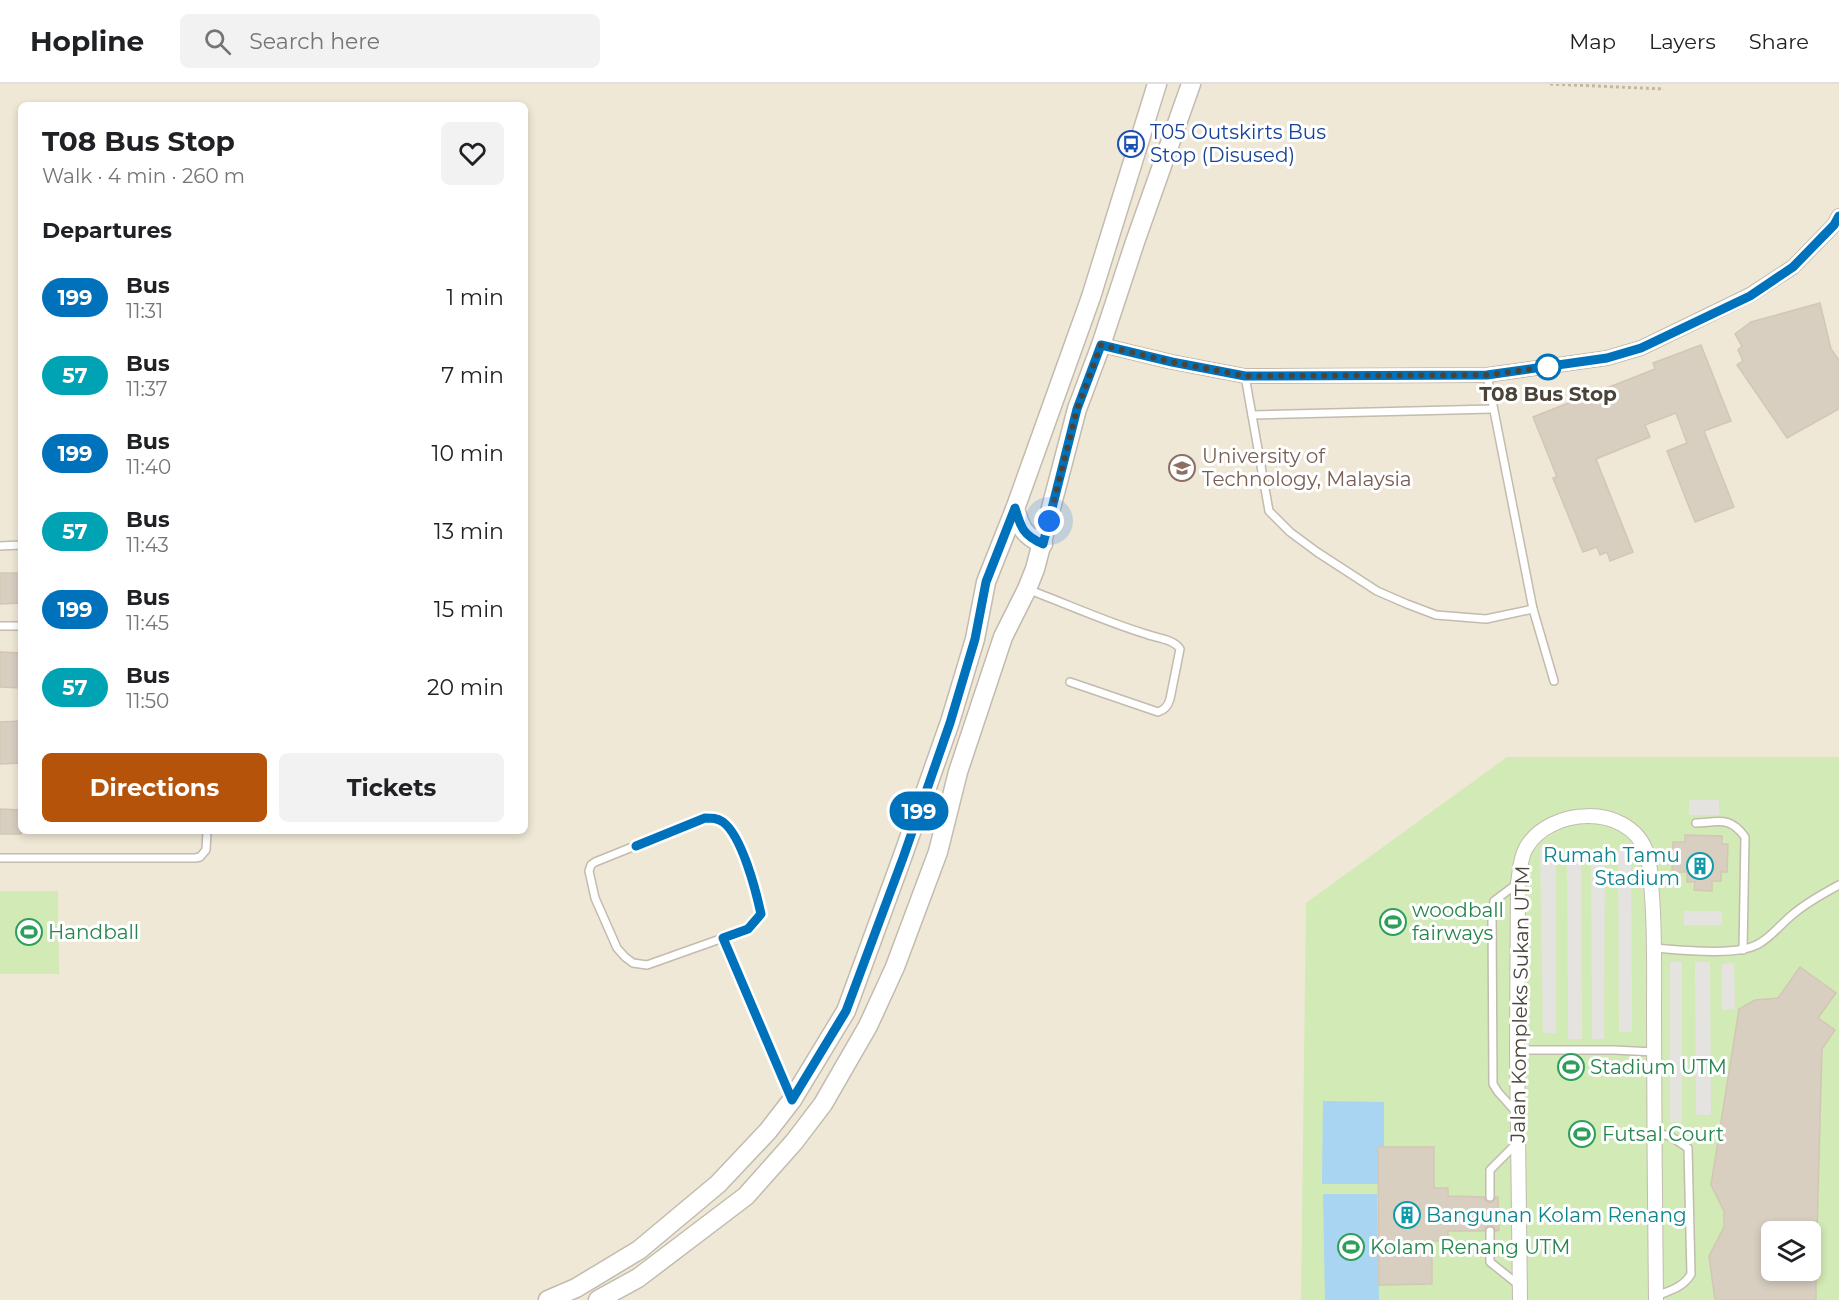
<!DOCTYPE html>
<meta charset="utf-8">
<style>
:root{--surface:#fff;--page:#f2f2f2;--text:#202124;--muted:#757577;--line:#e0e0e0;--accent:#b45309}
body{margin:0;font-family:Montserrat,sans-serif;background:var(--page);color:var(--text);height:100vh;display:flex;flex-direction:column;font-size:22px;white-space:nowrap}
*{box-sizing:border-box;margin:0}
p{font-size:20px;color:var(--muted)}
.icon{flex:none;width:33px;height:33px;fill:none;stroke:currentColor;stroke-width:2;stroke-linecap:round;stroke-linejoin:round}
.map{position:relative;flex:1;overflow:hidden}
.drawer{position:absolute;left:18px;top:18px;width:510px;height:732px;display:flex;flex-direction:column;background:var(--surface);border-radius:9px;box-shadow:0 3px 9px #0003}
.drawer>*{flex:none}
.badge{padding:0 12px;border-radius:20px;font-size:21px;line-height:39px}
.fabs{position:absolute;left:1761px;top:1137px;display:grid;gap:12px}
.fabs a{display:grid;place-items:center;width:60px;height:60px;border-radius:9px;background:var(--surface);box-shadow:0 3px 9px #0003;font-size:30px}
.you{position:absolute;width:30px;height:30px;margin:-15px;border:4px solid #fff;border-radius:50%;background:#1a73e8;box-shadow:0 0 0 9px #1a73e833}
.map>.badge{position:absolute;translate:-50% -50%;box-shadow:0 0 0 3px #fff}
h2{padding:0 24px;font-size:22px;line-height:54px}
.round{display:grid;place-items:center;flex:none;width:63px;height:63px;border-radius:9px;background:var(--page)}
.head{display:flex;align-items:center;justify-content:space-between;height:102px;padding:0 24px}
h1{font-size:28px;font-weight:700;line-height:45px}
.button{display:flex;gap:12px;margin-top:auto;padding:12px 24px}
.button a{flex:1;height:69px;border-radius:9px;background:var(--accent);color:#fff;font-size:24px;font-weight:700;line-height:69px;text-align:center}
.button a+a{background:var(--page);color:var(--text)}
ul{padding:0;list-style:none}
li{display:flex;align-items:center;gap:18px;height:78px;padding:0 24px}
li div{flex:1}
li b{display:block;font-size:22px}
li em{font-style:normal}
li .badge{min-width:66px;font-weight:700;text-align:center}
header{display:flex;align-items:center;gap:36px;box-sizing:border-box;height:84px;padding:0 30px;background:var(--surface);border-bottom:2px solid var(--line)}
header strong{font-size:28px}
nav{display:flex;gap:33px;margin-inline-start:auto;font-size:21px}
.search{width:420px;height:54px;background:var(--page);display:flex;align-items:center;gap:15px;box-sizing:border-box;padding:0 21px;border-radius:9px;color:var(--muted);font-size:22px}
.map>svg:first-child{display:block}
</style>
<header>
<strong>Hopline</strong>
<div class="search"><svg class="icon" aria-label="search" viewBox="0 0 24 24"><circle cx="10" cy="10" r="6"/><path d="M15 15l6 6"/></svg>Search here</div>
<nav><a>Map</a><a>Layers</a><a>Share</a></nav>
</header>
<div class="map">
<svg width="1839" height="1216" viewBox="0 0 1839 1216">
<rect width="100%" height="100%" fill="#f6f3ec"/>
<path fill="#efe8d6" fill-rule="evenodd" d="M 0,0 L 1839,0 L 1839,1216 L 0,1216 ZM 21,21 L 525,21 L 525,747 L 21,747 ZM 1772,1148 L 1810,1148 L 1810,1186 L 1772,1186 Z"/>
<g fill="#d2eab5" fill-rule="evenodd">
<path d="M 1507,673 L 1839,673 L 1839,1216 L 1301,1216 L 1306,819 ZM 1772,1148 L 1810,1148 L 1810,1186 L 1772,1186 Z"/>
<polygon points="0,807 58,807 59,890 0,890"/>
</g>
<g fill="#e5e3e0">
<rect x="1689" y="716" width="30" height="15"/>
<polygon points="1540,764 1556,764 1556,949 1543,949"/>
<polygon points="1631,764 1632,948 1619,948 1618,765"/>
<polygon points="1567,765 1581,765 1582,955 1568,955"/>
<polygon points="1591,765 1605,765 1604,955 1592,955"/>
<rect x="1684" y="827" width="38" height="14"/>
<rect x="1670" y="878" width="12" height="160"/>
<polygon points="1695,878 1710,878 1711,1031 1696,1031"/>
<polygon points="1734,879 1735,925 1722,926 1722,880"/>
</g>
<g fill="#a9d4f2">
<polygon points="1323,1017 1384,1018 1384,1100 1322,1100"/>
<polygon points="1323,1110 1377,1110 1379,1216 1325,1216"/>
</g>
<g fill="#d8cfc1" stroke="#d3c7b4" stroke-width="1.5">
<polygon points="1820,219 1831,265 1839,276 1839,325 1787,354 1737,281 1743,277 1738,266 1742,262 1735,250 1751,238"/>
<polygon points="1701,261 1731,337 1704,347 1734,423 1695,438 1667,367 1687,359 1676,329 1645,341 1650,353 1596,375 1633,468 1610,477 1607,468 1600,471 1597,463 1583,468 1553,394 1557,393 1533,333 1655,285 1653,279"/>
<polygon points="0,489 21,489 21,519 0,520"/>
<polygon points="0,568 21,569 21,604 0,603"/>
<polygon points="21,637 21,679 0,680 0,638"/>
<polygon points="0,725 21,726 21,750 0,750"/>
<polygon points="1685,751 1722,752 1722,760 1728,760 1727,788 1721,788 1721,797 1712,797 1712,807 1694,806 1695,798 1687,798 1687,788 1672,788 1673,758 1685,758"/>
<polygon points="1800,883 1836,909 1818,934 1835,946 1822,965 1817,1148 1772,1148 1772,1186 1816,1186 1816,1216 1715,1216 1709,1172 1724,1143 1724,1127 1711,1101 1739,925 1755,916 1778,914"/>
<polygon points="1378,1063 1434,1063 1434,1104 1448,1104 1448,1112 1484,1113 1485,1116 1489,1119 1493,1118 1496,1113 1498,1113 1499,1146 1496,1147 1493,1142 1489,1141 1485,1144 1484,1147 1448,1147 1448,1157 1432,1157 1432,1200 1379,1201"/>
</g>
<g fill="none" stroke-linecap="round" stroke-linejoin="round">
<defs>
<g id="service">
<polyline points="1245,292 1269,427 1290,448 1317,468 1377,507 1407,520 1436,531 1486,535 1533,525 1487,291"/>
<polyline points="1252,331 1492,325"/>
<polyline points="0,462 21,461"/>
<path d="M 1027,505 C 1067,520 1106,538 1146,550 C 1156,554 1174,555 1180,565 L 1170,615 C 1168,622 1165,626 1158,628 L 1070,598"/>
<polyline points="1533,525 1554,597"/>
<polyline points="0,542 21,542"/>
<path d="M 1696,739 C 1719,738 1730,732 1745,753 L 1743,866"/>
<polyline points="0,774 195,774 200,773 206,766 207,747"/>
<path d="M 723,854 L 647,881 L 633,879 L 625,873 L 617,864 L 595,814 L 589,787 L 591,781 L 595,778 L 705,734 C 712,734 717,734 723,738 C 741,752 756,807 761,830 L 748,845 L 723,854 L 791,1014"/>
<path d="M 1654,864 C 1680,866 1739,873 1760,859 C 1772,852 1781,840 1792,831 C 1806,819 1822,810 1839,801"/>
<polyline points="1517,966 1614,966 1654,968"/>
<polyline points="1516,1028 1498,1008 1493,1000 1492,829 1494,817 1518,799"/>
<path d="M 1655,1049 L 1670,1052 L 1688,1064 L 1691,1190 C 1684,1203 1669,1207 1656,1212"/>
<polyline points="1490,1113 1490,1086 1517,1059"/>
<polyline points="1490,1147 1490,1178 1520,1202"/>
</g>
<g id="minor">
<polyline points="1101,261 1172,278 1245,292 1487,291 1607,274 1641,264 1750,211 1793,183 1834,141 1839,132"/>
<path d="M 1520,1216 L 1517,966 L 1518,799 C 1520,788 1520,774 1526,764 C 1549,723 1628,719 1646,767 C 1651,780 1651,798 1652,812 C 1655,851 1654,891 1654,930 C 1654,1025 1655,1121 1656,1216"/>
</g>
<g id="tertiary">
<path d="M 1015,425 C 1021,444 1023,451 1043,460"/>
<polyline points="548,1216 576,1204 639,1166 718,1100 768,1047 792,1016 846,927 902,774 950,638 975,555 986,498 1015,425 1091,213 1157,0"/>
<polyline points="598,1216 638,1194 746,1112 794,1058 823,1020 842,987 868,942 895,883 938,768 958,688 1003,553 1027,505 1035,485 1077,325 1101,261 1135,158 1191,0"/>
</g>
</defs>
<use href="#service" stroke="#c2bbae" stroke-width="10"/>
<use href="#minor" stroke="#c2bbae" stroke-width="16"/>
<use href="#tertiary" stroke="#c2bbae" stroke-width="21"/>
<polyline stroke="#c4b79f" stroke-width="3" stroke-dasharray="3 3" stroke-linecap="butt" points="1550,0 1664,5"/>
<use href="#service" stroke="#fff" stroke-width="7"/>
<use href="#minor" stroke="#fff" stroke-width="14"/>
<use href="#tertiary" stroke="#fff" stroke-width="18"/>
</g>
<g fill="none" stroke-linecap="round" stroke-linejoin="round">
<defs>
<path id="line" d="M 636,762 L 705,734 C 712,734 717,734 723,738 C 742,752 756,807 761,830 L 748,845 L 723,854 L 792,1016 L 846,927 L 903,774 L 950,639 L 975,555 L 986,498 L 1015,424 C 1021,444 1023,451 1043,460 L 1077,325 L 1101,261 L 1172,278 L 1245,292 L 1487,291 L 1607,274 L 1641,264 L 1750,212 L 1793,183 L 1834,141 L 1839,132"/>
</defs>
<use href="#line" stroke="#fff" stroke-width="14"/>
<use href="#line" stroke="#0072bc" stroke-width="9"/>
<polyline stroke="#4b4439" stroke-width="6" stroke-dasharray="0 10.8" points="1049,437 1077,325 1101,261 1172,278 1245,292 1487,291 1548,283"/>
</g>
<defs>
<symbol id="bus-ring" viewBox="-11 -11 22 22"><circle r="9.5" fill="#fff" stroke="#1a4fb4" stroke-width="1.5"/><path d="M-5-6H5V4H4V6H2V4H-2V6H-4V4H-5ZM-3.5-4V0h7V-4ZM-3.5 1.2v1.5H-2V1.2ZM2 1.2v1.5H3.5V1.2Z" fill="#1a4fb4"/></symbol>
<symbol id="university-ring" viewBox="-11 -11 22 22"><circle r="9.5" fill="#fff" stroke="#8d6e63" stroke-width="1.5"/><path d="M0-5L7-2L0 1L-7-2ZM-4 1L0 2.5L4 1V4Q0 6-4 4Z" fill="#8d6e63"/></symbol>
<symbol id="building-ring" viewBox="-11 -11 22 22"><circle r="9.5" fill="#fff" stroke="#0f9aa8" stroke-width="1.5"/><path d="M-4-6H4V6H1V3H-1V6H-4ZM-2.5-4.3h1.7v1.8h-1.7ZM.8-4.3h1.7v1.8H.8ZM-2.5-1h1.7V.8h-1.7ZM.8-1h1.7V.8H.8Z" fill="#0f9aa8"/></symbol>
<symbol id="stadium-ring" viewBox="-11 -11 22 22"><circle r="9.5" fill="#fff" stroke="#2e9e5b" stroke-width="1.5"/><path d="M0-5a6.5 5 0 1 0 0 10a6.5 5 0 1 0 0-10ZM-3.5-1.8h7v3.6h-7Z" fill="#2e9e5b"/></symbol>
</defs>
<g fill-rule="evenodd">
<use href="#bus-ring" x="1116" y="45" width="30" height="30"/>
<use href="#university-ring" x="1167" y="369" width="30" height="30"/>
<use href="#building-ring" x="1685" y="767" width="30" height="30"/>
<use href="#stadium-ring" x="1378" y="823" width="30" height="30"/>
<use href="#stadium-ring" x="14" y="833" width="30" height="30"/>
<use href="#stadium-ring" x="1556" y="968" width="30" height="30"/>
<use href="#stadium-ring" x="1567" y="1035" width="30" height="30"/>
<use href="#building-ring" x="1392" y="1116" width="30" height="30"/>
<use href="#stadium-ring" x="1336" y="1148" width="30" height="30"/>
</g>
<circle fill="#fff" stroke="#0072bc" stroke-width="3" cx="1548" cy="283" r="12"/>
<g text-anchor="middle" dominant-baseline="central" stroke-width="6" stroke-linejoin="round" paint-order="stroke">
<g font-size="20" fill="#164399" stroke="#fff" text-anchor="start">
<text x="1150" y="48">T05 Outskirts Bus<tspan x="1150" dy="23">Stop (Disused)</tspan></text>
</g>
<g font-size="20" font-weight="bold" fill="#4b4439" stroke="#fff">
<text x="1548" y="310">T08 Bus Stop</text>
</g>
<g font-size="20" fill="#785e54" stroke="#fff" text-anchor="start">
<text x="1202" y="372">University of<tspan x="1202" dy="23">Technology, Malaysia</tspan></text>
</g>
<g font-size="20" fill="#0d838f" stroke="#fff" text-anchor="end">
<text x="1680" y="771">Rumah Tamu<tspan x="1680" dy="23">Stadium</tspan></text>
<text x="1426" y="1131" text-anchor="start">Bangunan Kolam Renang</text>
</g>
<g font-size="20" fill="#27864d" stroke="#fff" text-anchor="start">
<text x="1412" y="826">woodball<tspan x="1412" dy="23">fairways</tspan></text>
<text x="48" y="848">Handball</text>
<text x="1590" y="983">Stadium UTM</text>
<text x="1602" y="1050">Futsal Court</text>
<text x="1370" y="1163">Kolam Renang UTM</text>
</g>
<g font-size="20" fill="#4b4439" stroke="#fff">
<text transform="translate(1520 920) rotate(-89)">Jalan Kompleks Sukan UTM</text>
</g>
</g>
</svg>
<div class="fabs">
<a><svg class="icon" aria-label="layers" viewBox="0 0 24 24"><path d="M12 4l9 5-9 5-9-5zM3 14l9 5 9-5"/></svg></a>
</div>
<div class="you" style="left:1049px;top:437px"></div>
<b class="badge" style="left:919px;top:727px;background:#0072bc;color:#fff">199</b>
<section class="drawer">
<div class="head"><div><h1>T08 Bus Stop</h1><p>Walk · 4 min · 260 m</p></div><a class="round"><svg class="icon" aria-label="heart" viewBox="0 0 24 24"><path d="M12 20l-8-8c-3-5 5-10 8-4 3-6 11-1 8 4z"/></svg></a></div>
<h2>Departures</h2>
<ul>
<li><span class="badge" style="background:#0072bc;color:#fff">199</span><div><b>Bus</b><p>11:31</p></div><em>1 min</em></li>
<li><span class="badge" style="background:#00a3b4;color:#fff">57</span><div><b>Bus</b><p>11:37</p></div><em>7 min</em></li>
<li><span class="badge" style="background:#0072bc;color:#fff">199</span><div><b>Bus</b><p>11:40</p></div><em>10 min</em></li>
<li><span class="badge" style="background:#00a3b4;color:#fff">57</span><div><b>Bus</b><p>11:43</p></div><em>13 min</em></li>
<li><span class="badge" style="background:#0072bc;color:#fff">199</span><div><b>Bus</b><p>11:45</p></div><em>15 min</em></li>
<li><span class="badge" style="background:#00a3b4;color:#fff">57</span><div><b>Bus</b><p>11:50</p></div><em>20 min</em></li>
</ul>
<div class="button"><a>Directions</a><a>Tickets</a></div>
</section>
</div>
